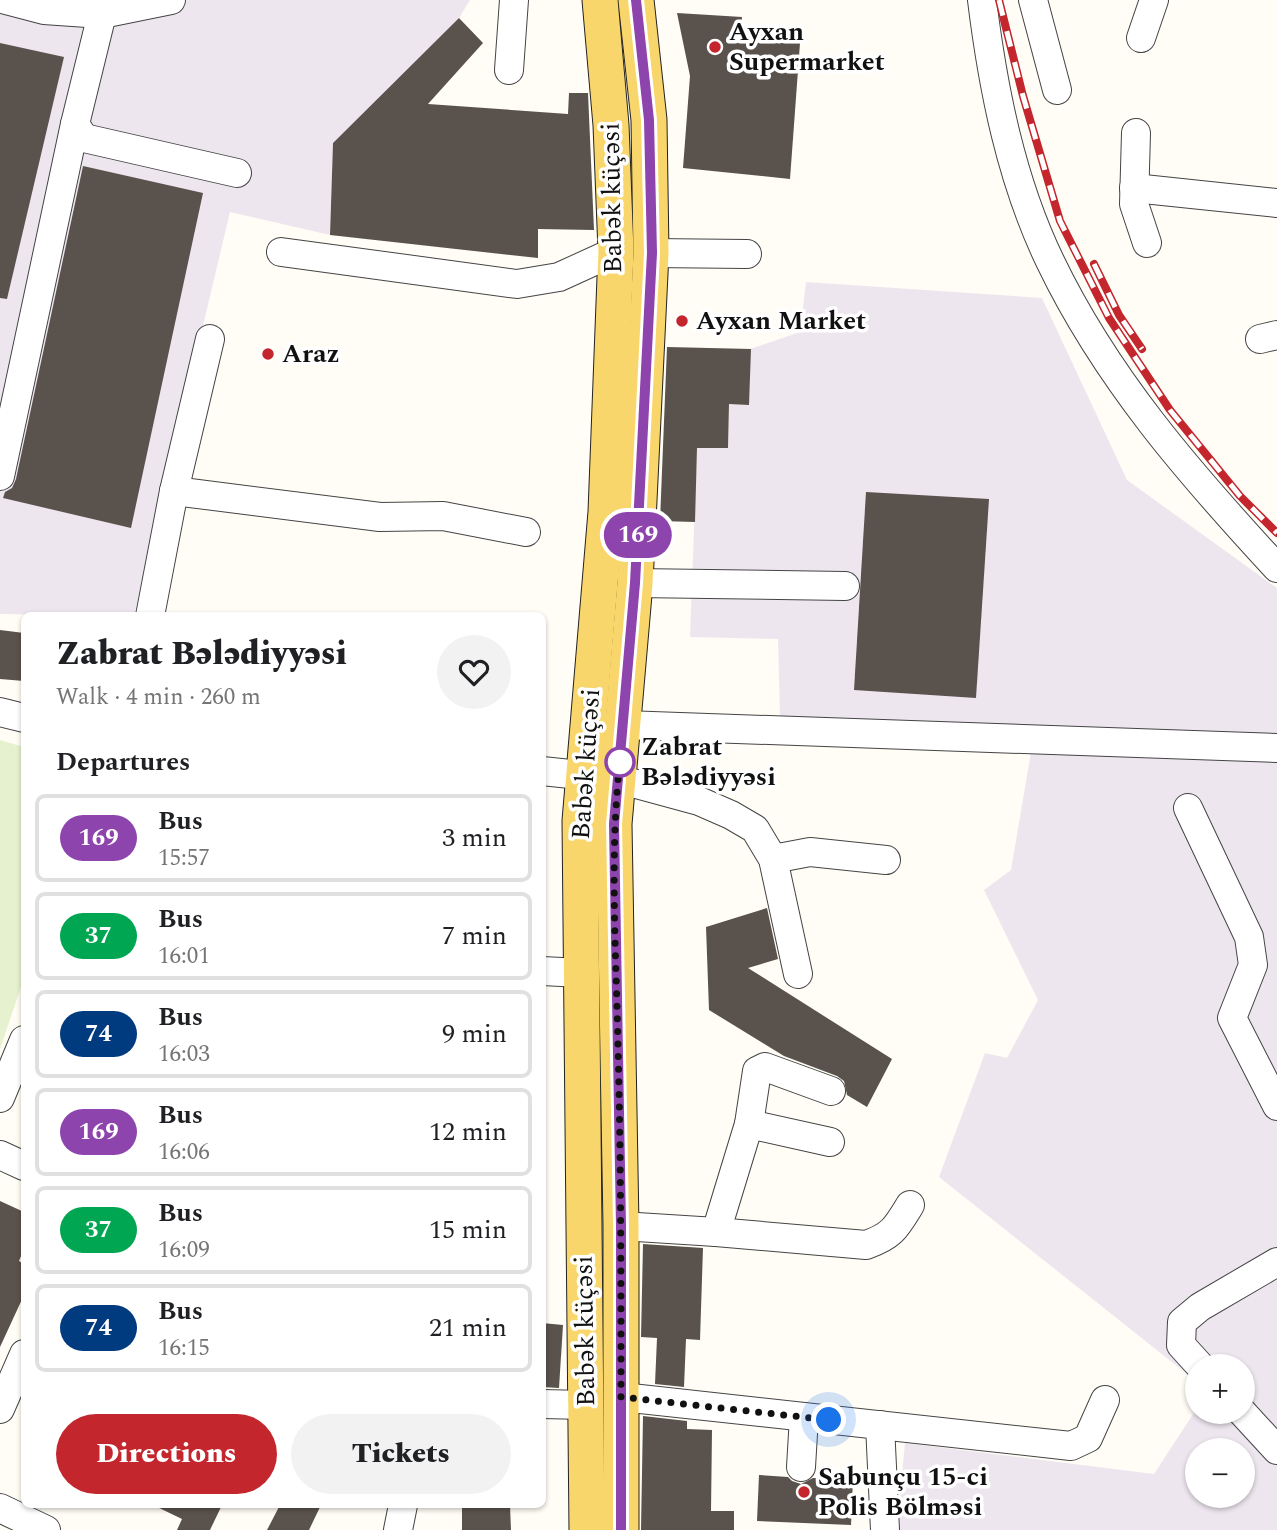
<!DOCTYPE html>
<meta charset="utf-8">
<style>
:root{--surface:#fff;--page:#f2f2f2;--text:#202124;--muted:#757577;--line:#e0e0e0;--accent:#c4262e}
body{margin:0;font-family:Spectral,serif;background:var(--page);color:var(--text);height:100vh;display:flex;flex-direction:column;font-size:26px;white-space:nowrap}
*{box-sizing:border-box;margin:0}
p{font-size:23px;color:var(--muted)}
.icon{flex:none;width:38px;height:38px;fill:none;stroke:currentColor;stroke-width:2;stroke-linecap:round;stroke-linejoin:round}
.map{position:relative;flex:1;overflow:hidden}
.panel{position:absolute;left:21px;top:612px;width:525px;height:896px;display:flex;flex-direction:column;background:var(--surface);border-radius:10px;box-shadow:0 2px 5px #0004}
.panel>*{flex:none}
.badge{padding:0 14px;border-radius:23px;font-size:24px;line-height:46px}
.buttons{position:absolute;left:1185px;top:1354px;display:grid;gap:14px}
.buttons a{display:grid;place-items:center;width:70px;height:70px;border-radius:50%;background:var(--surface);box-shadow:0 2px 5px #0004;font-size:35px}
.you{position:absolute;width:35px;height:35px;margin:-18px;border:5px solid #fff;border-radius:50%;background:#1a73e8;box-shadow:0 0 0 10px #1a73e833}
.map>.badge{position:absolute;translate:-50% -50%;box-shadow:0 0 0 4px #fff}
h2{padding:0 35px;font-size:26px;line-height:63px}
.round{display:grid;place-items:center;flex:none;width:74px;height:74px;border-radius:37px;background:var(--page)}
.headline{display:flex;align-items:center;justify-content:space-between;height:119px;padding:0 35px}
h1{font-size:33px;font-weight:800;line-height:52px}
.primary-button{display:flex;gap:14px;margin-top:auto;padding:14px 35px}
.primary-button a{flex:1;height:80px;border-radius:42px;background:var(--accent);color:#fff;font-size:28px;font-weight:800;line-height:80px;text-align:center}
.primary-button a+a{background:var(--page);color:var(--text)}
ul{padding:0;list-style:none}
li{display:flex;align-items:center;gap:21px;height:88px;margin:0 14px 10px;padding:0 21px;border:4px solid var(--line);border-radius:10px}
li div{flex:1}
li b{display:block;font-size:26px}
li em{font-style:normal}
li .badge{min-width:77px;font-weight:700;text-align:center}
.map>svg:first-child{display:block}
</style>
<div class="map">
<svg width="1277" height="1530" viewBox="0 0 1277 1530">
<rect width="100%" height="100%" fill="#fffdf5"/>
<g fill="#eee6ef" fill-rule="evenodd">
<polygon points="0,0 470,0 459,18 333,143 330,235 230,212 134,616 0,614"/>
<polygon points="806,282 1042,298 1127,480 1277,588 1277,742 780,717 778,639 690,637 697,448 728,448 729,404 749,404 750,349 800,332"/>
<path d="M 1031,752 L 1277,760 L 1277,1530 L 897,1530 L 905,1443 L 1154,1474 L 1197,1408 L 1197,1412 L 1242,1412 L 1242,1367 L 1197,1367 L 1197,1382 L 939,1177 L 985,1053 L 1007,1058 L 1038,1000 L 984,890 L 1011,870 ZM 1197,1451 L 1242,1451 L 1242,1496 L 1197,1496 Z"/>
</g>
<polygon fill="#e6f2cf" points="0,740 24,747 24,978 0,1049"/>
<g fill="#5a524d">
<polygon points="677,13 742,17 741,26 800,43 790,179 683,168 690,76"/>
<polygon points="459,18 483,43 428,104 568,114 569,93 588,93 594,230 538,229 538,258 330,235 333,143"/>
<polygon points="0,43 64,57 7,299 0,298"/>
<polygon points="83,166 203,193 131,528 3,498 5,492 12,488 16,479"/>
<polygon points="667,347 751,349 749,405 729,404 728,448 697,448 695,522 660,521"/>
<polygon points="866,492 989,499 976,698 854,690"/>
<polygon points="0,630 24,633 24,681 0,679"/>
<polygon points="767,908 778,959 748,968 892,1059 867,1107 847,1095 844,1081 837,1076 784,1056 709,1010 706,927"/>
<polygon points="0,1201 24,1212 24,1249 19,1261 24,1264 24,1295 0,1347"/>
<polygon points="643,1244 703,1248 700,1340 686,1339 684,1387 655,1384 657,1338 641,1337"/>
<polygon points="542,1323 563,1325 559,1388 542,1387"/>
<polygon points="643,1416 687,1421 687,1429 712,1430 711,1511 734,1511 734,1530 641,1530"/>
<polygon points="759,1475 788,1477 792,1481 801,1484 813,1478 853,1479 851,1525 757,1521"/>
<polygon points="153,1505 222,1505 210,1530 177,1530 182,1519"/>
<polygon points="280,1505 321,1505 309,1530 267,1530"/>
<polygon points="462,1505 510,1505 511,1530 462,1530"/>
</g>
<g fill="none" stroke-linecap="round" stroke-linejoin="round">
<defs>
<g id="minor">
<polyline points="6,0 44,10 102,14 171,0"/>
<path d="M 982,0 C 993,89 1011,180 1050,261 C 1106,378 1190,474 1277,568"/>
<polyline points="1033,0 1057,90"/>
<polyline points="102,14 75,124 84,138 237,173"/>
<polyline points="1141,38 1154,0"/>
<polyline points="509,70 514,0"/>
<polyline points="1136,133 1134,204 1147,243"/>
<polyline points="1134,188 1277,203"/>
<polyline points="281,252 517,284 559,277 616,251"/>
<polyline points="651,253 747,254"/>
<polyline points="1260,339 1277,335"/>
<polyline points="0,476 75,124"/>
<polyline points="174,491 380,517 443,516 526,532"/>
<polyline points="635,583 845,586"/>
<polyline points="150,616 174,491 210,339"/>
<polyline points="0,712 24,718"/>
<polyline points="624,725 1277,748"/>
<polyline points="542,771 618,779 699,801 731,815 755,829 773,859 798,974"/>
<polyline points="1188,808 1249,937 1253,965 1232,1018 1277,1106"/>
<polyline points="773,859 810,852 886,860"/>
<polyline points="542,971 581,973"/>
<polyline points="0,1098 24,1040"/>
<polyline points="749,1124 830,1142"/>
<polyline points="0,1155 24,1166"/>
<polyline points="621,1226 716,1232 749,1124 757,1071 765,1067 831,1091"/>
<path d="M 716,1232 L 866,1245 C 892,1236 896,1228 910,1205"/>
<polyline points="1201,1367 1181,1345 1182,1322 1200,1307 1277,1262"/>
<polyline points="622,1397 1071,1446 1088,1438 1105,1400"/>
<polyline points="542,1404 586,1405"/>
<polyline points="0,1409 24,1354"/>
<polyline points="1242,1412 1277,1450"/>
<polyline points="880,1425 885,1530"/>
<polyline points="801,1467 804,1417"/>
<polyline points="0,1508 46,1530"/>
<polyline points="398,1530 403,1505"/>
</g>
<g id="major">
<polyline points="587,1530 580,821 606,512 616,251 611,125 600,0"/>
<polyline points="621,1530 621,1226 614,824 635,583 651,253 649,120 636,0"/>
</g>
</defs>
<use href="#minor" stroke="#444" stroke-width="30"/>
<use href="#major" stroke="#222" stroke-width="37"/>
<use href="#minor" stroke="#fff" stroke-width="28"/>
<use href="#major" stroke="#f9d66b" stroke-width="35"/>
<defs>
<g id="rail">
<polyline points="999,0 1023,96 1060,221 1109,318 1170,410 1240,496 1277,533"/>
<polyline points="1094,264 1119,315 1142,349"/>
</g>
</defs>
<use href="#rail" stroke="#c4262e" stroke-width="8"/>
<use href="#rail" stroke="#fff" stroke-width="5" stroke-dasharray="16" stroke-linecap="butt"/>
</g>
<g fill="none" stroke-linecap="round" stroke-linejoin="round">
<defs>
<polyline id="line" points="621,1530 621,1226 614,824 635,583 652,253 649,120 636,0"/>
</defs>
<use href="#line" stroke="#fff" stroke-width="16"/>
<use href="#line" stroke="#8e44ad" stroke-width="10"/>
<path stroke="#111" stroke-width="7" stroke-dasharray="0 12.6" d="M 620,762 L 621,752 C 609,849 616,947 618,1045 C 621,1162 621,1280 621,1397 L 829,1420"/>
</g>
<g fill="#c4262e" stroke="#fff" stroke-width="2.5">
<circle cx="715" cy="47" r="7"/>
<circle cx="682" cy="321" r="7"/>
<circle cx="268" cy="354" r="7"/>
<circle cx="804" cy="1492" r="7"/>
</g>
<circle fill="#fff" stroke="#8e44ad" stroke-width="3.5" cx="620" cy="762" r="14"/>
<g text-anchor="middle" dominant-baseline="central" stroke-width="7" stroke-linejoin="round" paint-order="stroke">
<g font-size="26" font-weight="bold" fill="#111" stroke="#fff" text-anchor="start">
<text x="729" y="32">Ayxan<tspan x="729" dy="30">Supermarket</tspan></text>
<text x="696" y="321">Ayxan Market</text>
<text x="282" y="354">Araz</text>
<text x="818" y="1477">Sabunçu 15-ci<tspan x="818" dy="30">Polis Bölməsi</tspan></text>
</g>
<g font-size="26" fill="#111" stroke="#fff">
<text transform="translate(612 198) rotate(-91)">Babək küçəsi</text>
<text transform="translate(586 764) rotate(-86)">Babək küçəsi</text>
<text transform="translate(585 1331) rotate(-91)">Babək küçəsi</text>
</g>
<g font-size="26" font-weight="bold" fill="#111" stroke="#fff" text-anchor="start">
<text x="641" y="747">Zabrat<tspan x="641" dy="30">Bәlәdiyyәsi</tspan></text>
</g>
</g>
</svg>
<div class="buttons">
<a>+</a>
<a>−</a>
</div>
<div class="you" style="left:829px;top:1420px"></div>
<b class="badge" style="left:638px;top:535px;background:#8e44ad;color:#fff">169</b>
<section class="panel">
<div class="headline"><div><h1>Zabrat Bәlәdiyyәsi</h1><p>Walk · 4 min · 260 m</p></div><a class="round"><svg class="icon" aria-label="heart" viewBox="0 0 24 24"><path d="M12 20l-8-8c-3-5 5-10 8-4 3-6 11-1 8 4z"/></svg></a></div>
<h2>Departures</h2>
<ul>
<li><span class="badge" style="background:#8e44ad;color:#fff">169</span><div><b>Bus</b><p>15:57</p></div><em>3 min</em></li>
<li><span class="badge" style="background:#00a651;color:#fff">37</span><div><b>Bus</b><p>16:01</p></div><em>7 min</em></li>
<li><span class="badge" style="background:#003b80;color:#fff">74</span><div><b>Bus</b><p>16:03</p></div><em>9 min</em></li>
<li><span class="badge" style="background:#8e44ad;color:#fff">169</span><div><b>Bus</b><p>16:06</p></div><em>12 min</em></li>
<li><span class="badge" style="background:#00a651;color:#fff">37</span><div><b>Bus</b><p>16:09</p></div><em>15 min</em></li>
<li><span class="badge" style="background:#003b80;color:#fff">74</span><div><b>Bus</b><p>16:15</p></div><em>21 min</em></li>
</ul>
<div class="primary-button"><a>Directions</a><a>Tickets</a></div>
</section>
</div>
